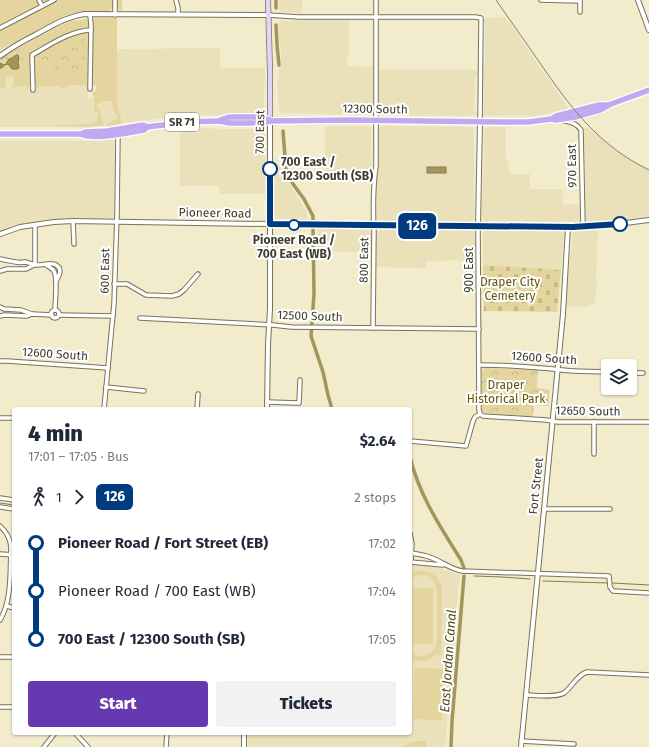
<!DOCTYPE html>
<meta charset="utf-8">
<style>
:root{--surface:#fff;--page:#f2f2f3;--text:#1f2937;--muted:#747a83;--accent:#6739b0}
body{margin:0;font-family:"Fira Sans",sans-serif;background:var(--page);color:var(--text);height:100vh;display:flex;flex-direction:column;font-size:15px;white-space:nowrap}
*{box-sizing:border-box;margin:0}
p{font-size:13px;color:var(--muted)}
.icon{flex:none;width:22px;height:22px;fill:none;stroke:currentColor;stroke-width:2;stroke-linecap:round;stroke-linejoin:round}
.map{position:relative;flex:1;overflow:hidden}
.side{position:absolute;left:12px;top:407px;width:400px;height:328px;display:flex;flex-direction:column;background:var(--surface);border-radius:4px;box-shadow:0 1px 3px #0004}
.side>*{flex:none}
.badge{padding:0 8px;border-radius:6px;font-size:14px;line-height:26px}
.fabs{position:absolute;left:601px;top:359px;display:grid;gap:8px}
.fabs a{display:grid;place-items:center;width:36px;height:36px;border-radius:4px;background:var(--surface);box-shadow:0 1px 3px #0004;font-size:20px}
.map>.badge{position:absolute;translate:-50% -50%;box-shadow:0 0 0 2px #fff}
.legs{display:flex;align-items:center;gap:6px;height:44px;padding:0 16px;font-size:13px}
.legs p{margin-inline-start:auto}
.head{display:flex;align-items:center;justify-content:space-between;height:68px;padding:0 16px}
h1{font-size:22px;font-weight:800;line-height:30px}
.button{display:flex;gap:8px;margin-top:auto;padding:8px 16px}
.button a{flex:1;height:46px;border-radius:4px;background:var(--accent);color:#fff;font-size:16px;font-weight:800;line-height:46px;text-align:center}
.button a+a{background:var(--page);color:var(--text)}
ul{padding:0 16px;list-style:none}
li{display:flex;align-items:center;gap:14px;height:48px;font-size:15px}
li i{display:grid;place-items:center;width:6px;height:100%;margin:0 5px;background:currentColor}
li i::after{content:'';width:10px;height:10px;margin:-5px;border:3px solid;border-radius:50%;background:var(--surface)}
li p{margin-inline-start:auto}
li:first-child i{background:linear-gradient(#0000 50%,currentColor 0)}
li:last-child i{background:linear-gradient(currentColor 50%,#0000 0)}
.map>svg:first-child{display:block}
</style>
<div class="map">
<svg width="649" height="747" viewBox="0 0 649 747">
<defs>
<pattern id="cemetery-stones" width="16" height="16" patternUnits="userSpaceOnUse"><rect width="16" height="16" fill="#e3d59d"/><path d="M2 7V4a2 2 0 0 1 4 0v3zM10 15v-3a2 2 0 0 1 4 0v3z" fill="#c4b888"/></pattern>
<pattern id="park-crowns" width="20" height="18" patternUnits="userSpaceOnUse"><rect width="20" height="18" fill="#e3d59d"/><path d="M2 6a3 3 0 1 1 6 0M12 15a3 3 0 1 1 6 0" fill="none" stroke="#c4b888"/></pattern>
</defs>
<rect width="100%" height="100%" fill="#f2ebcc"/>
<g fill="#eae0ba">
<polygon points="279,0 302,0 302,14 293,12 279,13"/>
<polygon points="505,17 569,109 569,110 533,116 487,116 484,115 483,65 485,64 485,18"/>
<polygon points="312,19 349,19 349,56 347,56 347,66 373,67 373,111 370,115 283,113 279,111 277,78 279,78 279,66 281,66 281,47 278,38 279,21 303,20"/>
<polygon points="220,48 220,68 265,68 264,108 263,113 260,114 176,116 95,127 0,127 0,70 88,74 88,98 116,99 116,51 119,49 128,49"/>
<polygon points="384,69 477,70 477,76 475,77 474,110 477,112 477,115 475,116 381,115 379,112 379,77 378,70"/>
<polygon points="342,126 368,126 371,128 372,180 325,180 325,127"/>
<polygon points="382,126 473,127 474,131 474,220 470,222 444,223 381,223 377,221 376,219 377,175 378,173 379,129 379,127"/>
<polygon points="487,127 506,127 506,159 508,162 510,174 530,174 530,189 562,189 563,205 585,204 584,128 589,128 611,147 628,159 649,171 649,217 617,220 574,222 484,221 482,216 483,174 484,168 484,130"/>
<polygon points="203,128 219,129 260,129 264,131 265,134 266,194 220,194 219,186 180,186 180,129"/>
<polygon points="110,139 114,141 114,215 113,218 65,218 49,220 11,226 0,230 0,140 88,141"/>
<polygon points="280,167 291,187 306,211 307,213 307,220 276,219 274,217 273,172 274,168"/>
<polygon points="318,228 371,229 372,231 371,252 317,251"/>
<polygon points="380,229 472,230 474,232 475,235 475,260 426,261 426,268 376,267 377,233 378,231"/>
<polygon points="597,229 598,232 596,278 597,278 595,303 586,307 566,306 570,254 571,253 573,231"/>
<polygon points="484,231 564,231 561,270 483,265 483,233"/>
<polygon points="410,565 437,567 454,573 460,575 453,638 445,747 248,747 248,733 410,733"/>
</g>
<g fill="#e3d59d">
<polygon points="0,0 122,0 122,11 118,10 117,7 113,6 112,9 110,11 83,11 73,13 64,16 0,50"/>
<polygon points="95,18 117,18 117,103 121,119 121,124 108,126 107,125 108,123 111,123 118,118 112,108 113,106 112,101 101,101 101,103 97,104 97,109 100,109 101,110 100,111 104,125 82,127 58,126 58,125 95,124 94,122 97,122 98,112 94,112 94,97 92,93 96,90 96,86 93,85 68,85 67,88 61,88 61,86 39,86 39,88 37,88 34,86 30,86 28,88 26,89 26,86 16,86 15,89 12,88 12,86 14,86 14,75 6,76 5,88 0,88 0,58 1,57 62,25 72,21"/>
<path d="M 418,571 C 430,569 440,577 442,589 L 441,655 L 437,655 L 437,654 C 429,662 420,663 410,658 L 410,652 C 421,661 435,655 437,641 L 437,590 C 434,575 421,570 410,580 L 410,574 Z"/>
<rect x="410" y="588" width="23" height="56"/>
<polygon points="415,668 444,669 442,720 413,719"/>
<polygon points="418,741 426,741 426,747 402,747 410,743"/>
</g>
<polygon fill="url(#cemetery-stones)" points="483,265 561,270 557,312 484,311"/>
<g fill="url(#park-crowns)">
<polygon points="70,37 71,42 85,38 85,43 86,43 86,45 80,45 80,57 85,57 85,60 80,60 80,73 56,73 54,63 39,63 38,65 38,58 39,60 50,53 47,48 50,47 53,52 69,43 67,38"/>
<polygon points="23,47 23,71 0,71 0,59"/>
<polygon points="484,368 538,370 537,388 550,390 548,406 534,405 533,417 484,413 482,411 482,371"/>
</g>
<g fill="#a4965b" stroke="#867b4e">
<polygon points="16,55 18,55 19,58 18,62 19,67 18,69 12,69 8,64 4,65 2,68 0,68 0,64 1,63 3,65 6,64 9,59 12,58"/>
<rect x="427" y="167" width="19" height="6"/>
</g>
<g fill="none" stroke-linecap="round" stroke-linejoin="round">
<g stroke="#867b4e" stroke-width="1">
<polyline points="0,503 14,505"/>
<polyline points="474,576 502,577 530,579"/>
<polyline points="543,581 608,583"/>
<polyline points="612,583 649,585"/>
</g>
<g stroke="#a4965b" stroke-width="3.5">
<polyline points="276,8 276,0"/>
<polyline points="276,25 277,45 279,65"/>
<polyline points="283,131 286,170 293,184 304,199 313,216 313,219"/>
<polyline points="313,228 314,294 311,336 323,372 328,395 332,409"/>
<path d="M 410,457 C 419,495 441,528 461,560 L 464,568"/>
<polyline points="451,747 452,721 464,576"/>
</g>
<defs>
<g id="minor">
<polyline points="39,0 42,6"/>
<polyline points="115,0 115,15"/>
<polyline points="176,0 178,8 178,14"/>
<polyline points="541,0 580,1"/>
<polyline points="580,0 580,12"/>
<polyline points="90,15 91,25 90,89"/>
<polyline points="268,15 299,17 475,17 481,18 480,122"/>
<polyline points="0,28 54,0"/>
<path d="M 33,90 L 32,55 C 50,45 69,31 91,30"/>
<path d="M 562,120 C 569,122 577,123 581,130 L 583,226"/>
<polyline points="73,221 74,244"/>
<polyline points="35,225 35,265"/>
<polyline points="478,226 479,410 480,414"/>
<path d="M 0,259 C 5,260 10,261 16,262 C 19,263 22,262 25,262 C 30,263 33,265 38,265 C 43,265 53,262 56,265 C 63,269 59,276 56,281"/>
<path d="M 46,265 C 49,267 52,268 54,271 C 58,279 55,301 55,310"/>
<polyline points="0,271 7,269 26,269 34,265"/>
<polyline points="114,284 127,284 146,295 172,296 179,294 184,290 198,274"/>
<polyline points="0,307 4,309 21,310 32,314"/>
<circle cx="55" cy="314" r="4"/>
<polyline points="59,315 113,316"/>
<polyline points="0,316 5,315 27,316 32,314 52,315"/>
<polyline points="140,318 273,325 291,327 479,329"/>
<path d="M 373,328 L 374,231 C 373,210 373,187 376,166 L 376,0"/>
<polyline points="0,361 7,361 108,368"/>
<path d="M 479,365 C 507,365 534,367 562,370 C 577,372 593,371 608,372"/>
<polyline points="630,373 643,373"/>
<polyline points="106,387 144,391"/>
<polyline points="267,402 299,403 300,380"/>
<polyline points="104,409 114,304 117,215 118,134"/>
<polyline points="197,409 198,394"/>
<polyline points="480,414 483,416 546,420 558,422 649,422"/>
<polyline points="0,418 14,418"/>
<polyline points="594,422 594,454"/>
<polyline points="410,441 466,446 473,421 475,417 480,414"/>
<polyline points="0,498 14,500"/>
<polyline points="0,507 14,509"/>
<polyline points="544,509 610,509"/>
<path d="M 0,526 C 7,532 10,538 11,547 C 10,570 12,601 0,620"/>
<polyline points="410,533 412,544 411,562"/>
<path d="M 410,553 C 418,554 425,555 432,558 C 443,562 450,569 462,571 L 609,576 L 610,587 L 613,591 L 649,593"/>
<polyline points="0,554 14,555"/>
<polyline points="410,562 443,565"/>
<polyline points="7,606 14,608"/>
<polyline points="0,657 14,657"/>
<path d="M 526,695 C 536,695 555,698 564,693 C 572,687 577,675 587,672 L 649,675"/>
<polyline points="0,707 14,707"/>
<polyline points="75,733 88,747"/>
<polyline points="521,741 574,744"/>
<polyline points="44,747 55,733"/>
<polyline points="166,747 167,733"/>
</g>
<g id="tertiary">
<polyline points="638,0 649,30"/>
<path d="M 0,56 C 11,48 23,41 35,35 C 52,26 65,17 84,14 L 268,15"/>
<polyline points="478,226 480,122"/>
<polyline points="0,234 20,227 54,222 73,221 388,226 573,227 610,225 649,220"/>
<polyline points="267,409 268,344 270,309 270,121"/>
<polyline points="244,747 244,733"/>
<polyline points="521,747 563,314 568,227"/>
</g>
<polyline id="secondary" points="268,0 270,71 270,121"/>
<g id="primary">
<polyline points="551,119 556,116 599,105 607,105"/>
<polyline points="220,120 229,117 263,117 270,121"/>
<polyline points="0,134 81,134 85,132 107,131 143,125 147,127 187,122 218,121 230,123 262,123 270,121 347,120 501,122 528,122 551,119 556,120 575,117 600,110 611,104 649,90"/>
<path d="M 81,134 C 92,141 131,132 144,130 L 147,127"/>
</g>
</defs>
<use href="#minor" stroke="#7a7358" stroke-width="5.5"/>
<use href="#tertiary" stroke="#7a7358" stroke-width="6"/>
<use href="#secondary" stroke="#7a7358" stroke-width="6"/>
<use href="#primary" stroke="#fff" stroke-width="8"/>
<use href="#minor" stroke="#fff" stroke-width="3.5"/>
<use href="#tertiary" stroke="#fff" stroke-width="4"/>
<use href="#secondary" stroke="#e0d4f8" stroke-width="4.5"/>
<use href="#primary" stroke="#c1a9f1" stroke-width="5.5"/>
<path stroke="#84806c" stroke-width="1" d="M 496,0 C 511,21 525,42 540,63 C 570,107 599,146 649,170"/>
</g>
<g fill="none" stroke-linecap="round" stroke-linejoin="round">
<defs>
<polyline id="line-1" points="270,169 270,224 573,227 620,224"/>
</defs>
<use href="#line-1" stroke="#fff" stroke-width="9"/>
<use href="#line-1" stroke="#003b80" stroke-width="6"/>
</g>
<g fill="#fff" stroke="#003b80" stroke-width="2">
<circle cx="270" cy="169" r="7"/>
<circle cx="620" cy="224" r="7"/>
<circle cx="294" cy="225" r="5"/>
</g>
<g text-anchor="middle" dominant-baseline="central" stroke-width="4" stroke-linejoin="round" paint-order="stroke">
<rect fill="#fff" stroke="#79776e" stroke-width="1" x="165" y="113" width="34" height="18" rx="3"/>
<g font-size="11" font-weight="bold" fill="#3f3d30">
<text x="182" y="122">SR 71</text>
</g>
<g font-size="12" fill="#3f3d30" stroke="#fff">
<text transform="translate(375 109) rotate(1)">12300 South</text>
<text transform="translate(260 132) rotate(-89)">700 East</text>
<text transform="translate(572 166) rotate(-91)">970 East</text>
<text transform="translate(215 213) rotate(1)">Pioneer Road</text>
<text transform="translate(364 260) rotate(-89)">800 East</text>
<text transform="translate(469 270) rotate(-90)">900 East</text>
<text transform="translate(105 271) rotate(-89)">600 East</text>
<text transform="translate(310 316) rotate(2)">12500 South</text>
<text transform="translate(55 354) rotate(4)">12600 South</text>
<text transform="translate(544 358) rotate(4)">12600 South</text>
<text transform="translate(588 411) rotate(1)">12650 South</text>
<text transform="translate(536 486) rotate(-84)">Fort Street</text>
</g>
<g font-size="12" font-weight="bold" fill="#3f3d30" stroke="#fff" text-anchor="start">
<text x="281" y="162">700 East /<tspan x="281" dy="14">12300 South (SB)</tspan></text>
<text x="294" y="240" text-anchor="middle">Pioneer Road /<tspan x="294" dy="14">700 East (WB)</tspan></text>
</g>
<g font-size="12" fill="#65560d" stroke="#fff">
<text x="510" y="282">Draper City<tspan x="510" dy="14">Cemetery</tspan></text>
<text x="506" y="385">Draper<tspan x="506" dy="14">Historical Park</tspan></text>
</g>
<g font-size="13" font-style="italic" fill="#54491a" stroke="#fff">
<text transform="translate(448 661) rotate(-86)">East Jordan Canal</text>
</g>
</g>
</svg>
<div class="fabs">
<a><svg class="icon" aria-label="layers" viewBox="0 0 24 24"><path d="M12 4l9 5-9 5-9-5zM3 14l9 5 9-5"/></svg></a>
</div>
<b class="badge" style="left:417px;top:226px;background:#003b80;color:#fff">126</b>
<section class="side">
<div class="head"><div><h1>4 min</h1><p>17:01 – 17:05 · Bus</p></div><b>$2.64</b></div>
<div class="legs"><svg class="icon" aria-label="walk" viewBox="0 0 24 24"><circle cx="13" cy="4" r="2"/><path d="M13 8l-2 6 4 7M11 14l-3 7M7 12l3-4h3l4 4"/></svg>1<svg class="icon" aria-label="forward" viewBox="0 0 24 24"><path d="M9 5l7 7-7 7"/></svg><b class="badge" style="background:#003b80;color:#fff">126</b><p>2 stops</p></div>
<ul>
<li><i style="color:#003b80"></i><b>Pioneer Road / Fort Street (EB)</b><p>17:02</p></li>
<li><i style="color:#003b80"></i><span>Pioneer Road / 700 East (WB)</span><p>17:04</p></li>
<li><i style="color:#003b80"></i><b>700 East / 12300 South (SB)</b><p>17:05</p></li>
</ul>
<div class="button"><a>Start</a><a>Tickets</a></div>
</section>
</div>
